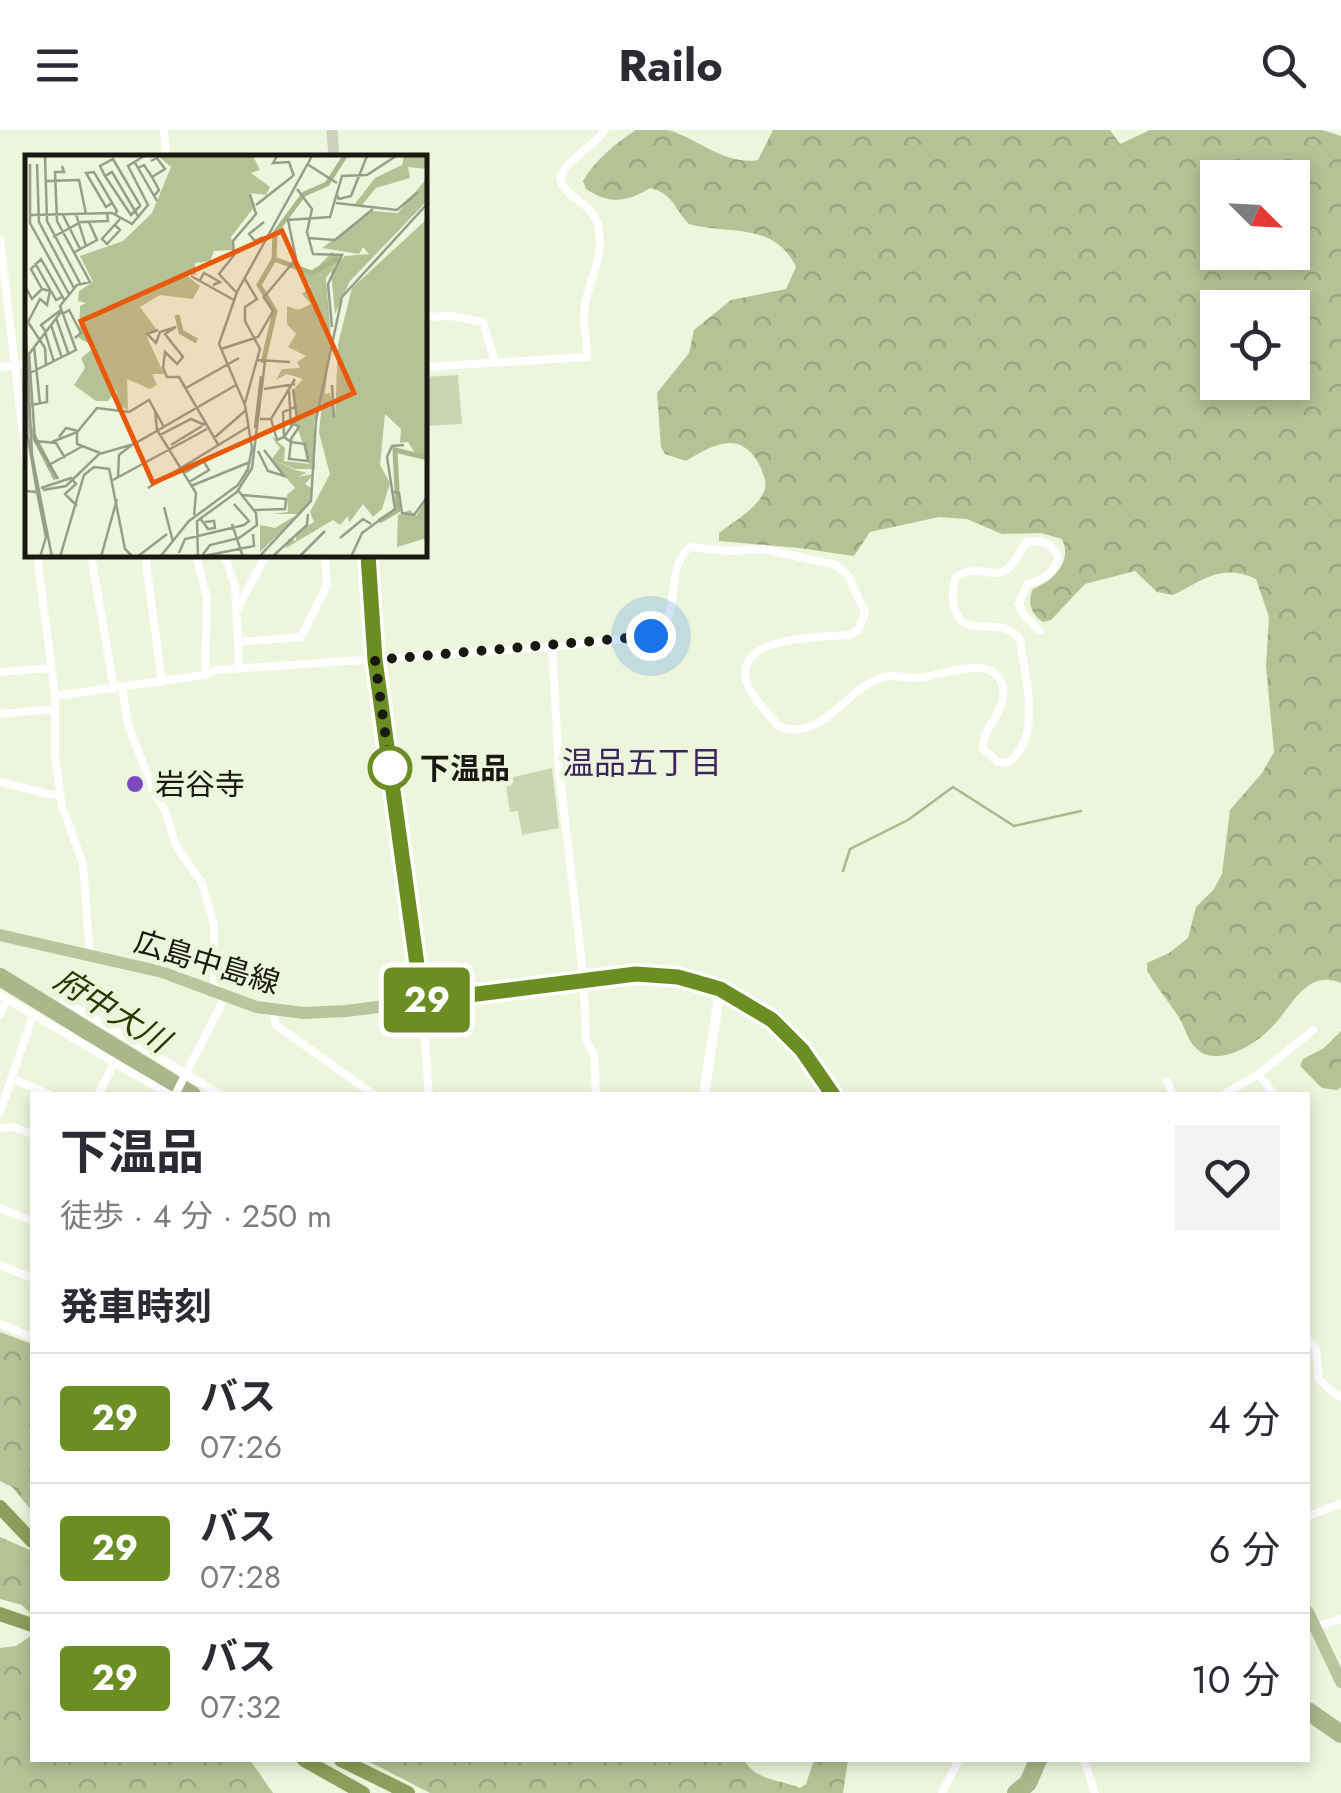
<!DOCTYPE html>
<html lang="ja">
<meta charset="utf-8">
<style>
:root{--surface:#fff;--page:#f2f2f3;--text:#2b2b33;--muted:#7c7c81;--line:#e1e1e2}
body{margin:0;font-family:Jost,"Noto Sans JP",sans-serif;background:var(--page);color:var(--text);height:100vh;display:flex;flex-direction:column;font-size:38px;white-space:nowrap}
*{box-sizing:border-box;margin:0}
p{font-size:32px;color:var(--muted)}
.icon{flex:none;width:55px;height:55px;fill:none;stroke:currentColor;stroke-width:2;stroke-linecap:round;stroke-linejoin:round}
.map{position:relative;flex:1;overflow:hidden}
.side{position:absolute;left:30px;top:962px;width:1280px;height:670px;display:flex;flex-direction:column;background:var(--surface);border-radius:0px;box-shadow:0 5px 15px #0003}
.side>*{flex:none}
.badge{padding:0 20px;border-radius:8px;font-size:35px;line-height:65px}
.needle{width:65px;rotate:114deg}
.buttons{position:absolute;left:1200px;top:30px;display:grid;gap:20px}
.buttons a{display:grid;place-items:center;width:110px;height:110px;border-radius:0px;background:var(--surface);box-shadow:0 5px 15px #0003;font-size:50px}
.you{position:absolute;width:50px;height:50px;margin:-25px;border:8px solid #fff;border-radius:50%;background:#1a73e8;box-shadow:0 0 0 15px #1a73e833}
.map>.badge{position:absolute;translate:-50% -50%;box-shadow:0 0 0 5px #fff}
h2{padding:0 30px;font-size:38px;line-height:90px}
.round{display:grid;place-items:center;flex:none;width:105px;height:105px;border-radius:0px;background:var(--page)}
.headline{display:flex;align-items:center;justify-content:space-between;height:170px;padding:0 30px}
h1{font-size:48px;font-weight:700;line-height:75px}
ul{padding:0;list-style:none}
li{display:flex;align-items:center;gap:30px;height:130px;padding:0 30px;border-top:2px solid var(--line)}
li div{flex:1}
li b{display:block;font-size:38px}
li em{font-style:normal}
li .badge{min-width:110px;font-weight:700;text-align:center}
header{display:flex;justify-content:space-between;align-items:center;height:130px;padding:0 30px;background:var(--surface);font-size:45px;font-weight:700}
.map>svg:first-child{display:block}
</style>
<header><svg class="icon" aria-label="menu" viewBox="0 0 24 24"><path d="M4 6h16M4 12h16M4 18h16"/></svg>Railo<svg class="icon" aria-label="search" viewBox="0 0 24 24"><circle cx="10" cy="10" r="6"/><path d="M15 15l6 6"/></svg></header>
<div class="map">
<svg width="1341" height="1663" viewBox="0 0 1341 1663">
<defs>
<pattern id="forest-crowns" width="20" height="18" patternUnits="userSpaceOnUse" patternTransform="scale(2.5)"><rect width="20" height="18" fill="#b5c295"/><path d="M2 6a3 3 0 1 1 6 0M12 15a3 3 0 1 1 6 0" fill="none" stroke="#9ba67f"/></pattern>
</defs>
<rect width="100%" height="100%" fill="#edf5dc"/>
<g fill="url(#forest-crowns)" fill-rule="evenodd">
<path d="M 636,0 C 646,0 658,0 668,0 C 697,8 726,36 758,30 L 773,0 L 1110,0 L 1120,14 L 1150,0 L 1322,0 L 1341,6 L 1341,853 C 1306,838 1292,877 1271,898 C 1255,915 1217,938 1197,919 C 1187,911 1185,896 1178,886 C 1168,871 1157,857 1147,841 L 1147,833 L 1169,823 L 1188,808 L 1196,777 L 1214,759 L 1222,744 L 1230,680 L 1262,643 L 1274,622 L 1266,536 L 1269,487 L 1256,449 C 1221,433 1204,450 1173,465 L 1157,462 L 1135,441 L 1085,454 L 1051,490 L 1043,492 C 1031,484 1027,472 1033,459 C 1053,451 1073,432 1062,409 L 1041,403 L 1002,404 L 967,389 L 939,387 L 870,402 L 854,426 L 799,418 L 719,411 L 719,403 C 733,392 759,378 765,359 C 767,351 763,344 760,336 C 741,299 714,314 686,331 L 665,324 L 661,317 L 657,263 L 689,223 L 694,200 L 731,170 L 786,159 L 796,137 C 774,91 728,105 689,94 C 674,79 673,63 650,58 C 627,72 610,75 586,59 L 583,51 C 595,30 616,13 636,0 ZM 1218,48 L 1292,48 L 1292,122 L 1218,122 ZM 1218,178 L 1292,178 L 1292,252 L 1218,252 Z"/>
<polygon points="1341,901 1341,957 1337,960 1322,958 1300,936 1303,929 1324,918"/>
<polygon points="0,1202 32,1214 32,1381 12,1357 0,1351"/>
<polygon points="0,1407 32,1421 32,1485 22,1475 0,1469"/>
<polygon points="32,1505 32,1630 250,1630 273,1663 0,1663 0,1518 16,1516"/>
<path d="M 366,1630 L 744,1630 C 756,1651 779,1649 800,1658 L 806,1654 L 814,1630 L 848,1630 L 843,1663 L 430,1663 Z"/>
</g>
<g fill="#cbd5b4">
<polygon points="458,245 462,294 425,296 425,247"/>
<polygon points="552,638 559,698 522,705 518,681 510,682 505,649"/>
</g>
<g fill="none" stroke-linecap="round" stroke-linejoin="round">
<polyline stroke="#aab78b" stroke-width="2.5" points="843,741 850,719 908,690 953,657 1014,696 1081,681"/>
<g stroke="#aab78b" stroke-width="18">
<polyline points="0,847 192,965"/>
<polyline points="1308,1581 1341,1604"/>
<polyline points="1016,1663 1028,1653 1038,1630"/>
</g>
<g stroke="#fff" stroke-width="8">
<polyline points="164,0 166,28"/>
<polyline points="0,109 28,347"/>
<polyline points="425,187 451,186 483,192 495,232"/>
<polyline points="0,237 28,234"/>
<path d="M 425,237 L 587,227 C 588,211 582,195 584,180 C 588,150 606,126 598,95 C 592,72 565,69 560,48 C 570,26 591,19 605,0"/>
<polyline points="37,425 55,566 55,627 62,676 83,734 90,824"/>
<polyline points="91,425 114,559"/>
<polyline points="145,425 162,552"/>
<polyline points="196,425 207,469 205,545"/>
<polyline points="225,425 235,457 238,512"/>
<polyline points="238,478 266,425"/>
<polyline points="552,517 559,639 583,843 586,911 594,924 596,965"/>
<polyline points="239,538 238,512 301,507 327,455 325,425"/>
<polyline points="0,542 51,538"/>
<polyline points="122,558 128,594 153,660 165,680 176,716 202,753 214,795 214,855 211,860"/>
<path d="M 55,566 L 205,545 L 217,540 L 552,517 L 651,506 C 685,489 662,440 690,417 L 729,421 L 763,419 L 836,435 L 848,445 L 865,483 L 859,499 L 850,505 C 823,507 725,505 749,558 C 755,571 769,584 778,596 C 821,613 844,562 878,549 C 892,543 903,548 917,548 C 940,547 991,522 1002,554 C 1010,578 982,596 983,619 L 998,632 L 1006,633 C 1044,613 1025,545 1020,510 C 1001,480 957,517 953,470 C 953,461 952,456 956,447 C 976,433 991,449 1006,440 C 1015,434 1020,420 1027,412 C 1042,409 1053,413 1058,428 C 1052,445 1044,450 1027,454 L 1019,474 L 1023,484 L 1040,501"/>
<polyline points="0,584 55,579"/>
<polyline points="0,652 48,664 60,664"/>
<polyline points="0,865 170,965"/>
<polyline points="64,870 221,965"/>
<polyline points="422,871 429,965"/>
<polyline points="272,880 276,895 374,965"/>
<polyline points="0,885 7,869"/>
<polyline points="1259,944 1274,965"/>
<polyline points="12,948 50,965"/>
<polyline points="1167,951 1173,965"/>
<polyline points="98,965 114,933"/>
<polyline points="175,965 225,867"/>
<polyline points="1223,965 1259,944 1313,900"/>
<polyline points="0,982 33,885"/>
<polyline points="0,998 13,997 32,1004"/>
<polyline points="0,1078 32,1091"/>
<polyline points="0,1135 32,1148"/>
<polyline points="0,1194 32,1207"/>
<polyline points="1308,1210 1316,1219 1319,1250 1341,1268"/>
<polyline points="1308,1386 1341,1374"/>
<polyline points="1314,1497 1341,1489"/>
<polyline points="1084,1630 1095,1663"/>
<polyline points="942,1663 959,1630"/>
</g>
<polyline stroke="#fff" stroke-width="10" points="704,965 720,859"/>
<g stroke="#cdd2bf" stroke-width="11">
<polyline points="332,0 334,28"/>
<polyline points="368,425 375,529 422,871"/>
</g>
<g stroke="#bbc59d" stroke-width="12">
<path d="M 0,805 L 162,842 L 256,877 L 304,883 L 346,881 L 637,844 C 738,847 778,886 833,965"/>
<polyline points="1308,1482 1341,1552"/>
</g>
<g stroke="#8d9f5c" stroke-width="14">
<polyline points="0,1377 32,1411"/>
<polyline points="0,1484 32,1495"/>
<polyline points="304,1630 363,1663"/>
<polyline points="341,1630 408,1663"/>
</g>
</g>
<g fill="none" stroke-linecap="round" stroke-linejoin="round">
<defs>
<polyline id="line" points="368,425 375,530 422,871 636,844 678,847 720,859 772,890 802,920 833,965"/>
</defs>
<use href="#line" stroke="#fff" stroke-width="22"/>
<use href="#line" stroke="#6b8e23" stroke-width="15"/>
<polyline stroke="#181a12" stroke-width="10" stroke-dasharray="0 18" points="390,638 375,530 651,506"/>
</g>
<circle fill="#fff" stroke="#6b8e23" stroke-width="5" cx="390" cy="638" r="20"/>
<circle fill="#7e48bf" stroke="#edf5dc" stroke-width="4" cx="135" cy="654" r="10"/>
<g text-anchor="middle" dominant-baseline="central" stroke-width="10" stroke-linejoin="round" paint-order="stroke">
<g font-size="30" font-weight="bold" fill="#181a12" stroke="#edf5dc" text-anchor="start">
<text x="420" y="638">下温品</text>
</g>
<g font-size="30" fill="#181a12" stroke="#edf5dc" text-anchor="start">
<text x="155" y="654">岩谷寺</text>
</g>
<g font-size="30" fill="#181a12" stroke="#edf5dc">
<text transform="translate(207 832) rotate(17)">広島中島線</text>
</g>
<g font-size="32" fill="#3d235d" stroke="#edf5dc">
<text x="642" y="633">温品五丁目</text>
</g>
<g font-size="32" font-style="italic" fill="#2c3702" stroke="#edf5dc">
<text transform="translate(112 880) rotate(32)">府中大川</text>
</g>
</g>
<g transform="translate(25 25)">
<rect width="402" height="402" fill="#edf5dc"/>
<path d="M 133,1 L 228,1 L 235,15 L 226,18 L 245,32 L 241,40 L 224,38 L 230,51 L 206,82 L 209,95 L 189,96 L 185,106 L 170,108 L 171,120 L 160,119 L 175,131 L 168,144 L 135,140 L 115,152 L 132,175 L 121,180 L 139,219 L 127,219 L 132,230 L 125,234 L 102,224 L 103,255 L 93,250 L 91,235 L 83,246 L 71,246 L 49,230 L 60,213 L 56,203 L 70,192 L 54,183 L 55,151 L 61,148 L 53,146 L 54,136 L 68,127 L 55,101 L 98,86 L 127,58 L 146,12 ZM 379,1 L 402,1 L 402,14 L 383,12 L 385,23 L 351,33 L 337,50 L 329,50 L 350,23 L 377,10 ZM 402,23 L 402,46 L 325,126 L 310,159 L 306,116 L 320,101 L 344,99 L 338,92 L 334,99 L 297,93 L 347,56 L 373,58 ZM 402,64 L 402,299 L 392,301 L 383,287 L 375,288 L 376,274 L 360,259 L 355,310 L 365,328 L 357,354 L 348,362 L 338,349 L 324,368 L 323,361 L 315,370 L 308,365 L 261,393 L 264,383 L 271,386 L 271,378 L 289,367 L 285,357 L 305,319 L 294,278 L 297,247 L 289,266 L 290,314 L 270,314 L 249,305 L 270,315 L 282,318 L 272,322 L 289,319 L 280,329 L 287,334 L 284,350 L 235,397 L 235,370 L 250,373 L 273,359 L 247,359 L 263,357 L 262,340 L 270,333 L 246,305 L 255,293 L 246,281 L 260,293 L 259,306 L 284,309 L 271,268 L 269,234 L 278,224 L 262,219 L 251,225 L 257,214 L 275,213 L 272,207 L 281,201 L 263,192 L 271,179 L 262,169 L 262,151 L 273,155 L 286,149 L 277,139 L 286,132 L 274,116 L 290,115 L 307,97 L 316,102 L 301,123 L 306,183 L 300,239 L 305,238 L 310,264 L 313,189 L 327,133 ZM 402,343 L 402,383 L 372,392 L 373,360 L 385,355 L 391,361 Z" fill="#b5c295"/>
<path fill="none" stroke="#aab78b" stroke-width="5" d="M 249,104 L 287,118 L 313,103M 152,160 L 156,177 L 172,186M 238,208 L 250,156 L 234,130 L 249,104 L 250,78 L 279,39 L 302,29 L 320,1M 0,230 L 3,270 L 31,324M 354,366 L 373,355 L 370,295 L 403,303"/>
<path fill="none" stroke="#989d8b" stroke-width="2.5" d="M 20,1 L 22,66 L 55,128M 252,1 L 248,8 L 264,7 L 269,21M 109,6 L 132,46M 126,6 L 132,3 L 140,14 L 127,22M 5,9 L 5,68 L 44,139M 12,9 L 14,67 L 49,133M 282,9 L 312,28M 113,13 L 119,10 L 127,22 L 134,35 L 129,41M 80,21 L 106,60 L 115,51 L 115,50 L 88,4 L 75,11 L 80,21 L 87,17 L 100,39 L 110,56 L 114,63M 21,26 L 54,25 L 61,59M 272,34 L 287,54 L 282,77 L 288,99 L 317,100 L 303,129M 311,38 L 314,44 L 326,41 L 342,1M 87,48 L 81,52 L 61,18 L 69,17 L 92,56 L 90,60M 311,48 L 372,55 L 393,37M 231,50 L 268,21M 51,59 L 61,91M 6,60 L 87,58 L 107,69 L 123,50 L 103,11 L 119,1M 38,60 L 55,94M 90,70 L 95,75 L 82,89 L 77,84 L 95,64M 28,82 L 56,67 L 83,66 L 82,58M 238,82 L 230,86 L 224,79 L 239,67M 283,83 L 310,85 L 348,54M 48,98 L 72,85 L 64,67M 10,108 L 31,145 L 37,142M 166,121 L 209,145M 220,124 L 232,144 L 220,152 L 220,166 L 235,194 L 220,248M 175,125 L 179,118 L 195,127 L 188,130M 303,129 L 307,172M 0,131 L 7,144 L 17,134 L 25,136 L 22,150 L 15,144 L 3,167M 17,134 L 6,114 L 16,104 L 40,146M 211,137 L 194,119 L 209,100 L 208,86 L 231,59 L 225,39M 239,142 L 271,104 L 263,65 L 305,62 L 317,21 L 342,20 L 371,1M 36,157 L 4,199 L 10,286 L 31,288 L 40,303M 0,159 L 7,300 L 27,402M 38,159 L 44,155 L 56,178 L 50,183M 31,163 L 44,200M 3,167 L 20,193 L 21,209M 26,170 L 37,203M 133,175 L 122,179 L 131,188 L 135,177 L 151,172 L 140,179 L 158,202 L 152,209 L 140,197 L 138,213 L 142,222 L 154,222 L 194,291M 20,177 L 29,207M 21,177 L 16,170 L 36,155M 9,191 L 15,249M 196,194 L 233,182 L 248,156 L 238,141M 231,205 L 265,207M 5,218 L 51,195 L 35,151 L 52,130 L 65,127 L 32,66 L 30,17 L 39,17 L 37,11M 307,230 L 309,263M 161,233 L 214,203M 239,234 L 270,229M 264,236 L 266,273M 6,250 L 22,247 L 22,230M 130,255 L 132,275 L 171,338 L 169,360M 0,264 L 12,337 L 0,336M 235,264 L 246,264 L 252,285 L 259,282 L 272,264 L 268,234M 246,264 L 270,224M 269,269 L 274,272 L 266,284 L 266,287 L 264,304 L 283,306 L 280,289 L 266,287 L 259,282 L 258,257 L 272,251M 230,273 L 236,221M 135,280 L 166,264 L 180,270M 34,282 L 41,273 L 53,276 L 72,253 L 104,257 L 124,245 L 139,272M 189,283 L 220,256M 11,286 L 33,324M 27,287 L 52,277 L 52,289 L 75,298M 146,290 L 177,271M 233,296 L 243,316 L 259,321 L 239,295M 22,311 L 58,291M 84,313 L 100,394 L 108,402M 159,318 L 187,302M 93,322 L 94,300 L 108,289M 88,325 L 182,274M 164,327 L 184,315 L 179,307M 166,331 L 225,307M 16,333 L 46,323 L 51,329 L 40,339 L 52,351M 123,333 L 223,272M 18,335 L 41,331 L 74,299 L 109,289 L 211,230M 12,337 L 21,382 L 15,402M 368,337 L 374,338 L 377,358 L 389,360 L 403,341M 217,340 L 261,344 L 260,354 L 230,355M 139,352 L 148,387M 175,363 L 183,374 L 190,373 L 189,366 L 180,367M 172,365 L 173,402M 172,366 L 212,337 L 227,313 L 240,206M 207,369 L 218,402M 315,383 L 338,364 L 346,369M 154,398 L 160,384 L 219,370 L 224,366 L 209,349M 179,401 L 229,391 L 228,379M 35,402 L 59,320 L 69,312 L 85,314M 76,402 L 92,344M 112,402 L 142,379M 135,402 L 164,366 L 213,330 L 223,314 L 227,293 L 220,250 L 194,189 L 212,137 L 287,1M 176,402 L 185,390 L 214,383 L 232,370 L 231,358 L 212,334M 234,402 L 286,346 L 291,265 L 317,142 L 403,48M 247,402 L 282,370 L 283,359M 274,402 L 300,376M 326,402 L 337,378 L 370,354 L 362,302 L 367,291 L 379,290"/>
<path fill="#e8590c" fill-opacity="0.15" stroke="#e8590c" stroke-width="5" d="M 257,76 L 329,238 L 128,328 L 56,166 Z"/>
<rect width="402" height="402" fill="none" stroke="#181a12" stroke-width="5"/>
</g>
</svg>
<div class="buttons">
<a><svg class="needle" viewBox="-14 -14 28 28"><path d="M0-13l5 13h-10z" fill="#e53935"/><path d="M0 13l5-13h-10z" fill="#7c7c81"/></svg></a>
<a><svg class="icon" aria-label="locate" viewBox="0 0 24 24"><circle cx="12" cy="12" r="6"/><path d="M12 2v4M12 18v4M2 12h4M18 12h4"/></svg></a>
</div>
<div class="you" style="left:651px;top:506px"></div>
<b class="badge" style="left:427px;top:870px;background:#6b8e23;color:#fff">29</b>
<section class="side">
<div class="headline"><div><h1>下温品</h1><p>徒歩 · 4 分 · 250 m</p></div><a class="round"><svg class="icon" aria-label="heart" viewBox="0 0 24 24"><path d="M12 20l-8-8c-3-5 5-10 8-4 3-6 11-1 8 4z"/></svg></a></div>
<h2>発車時刻</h2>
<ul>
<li><span class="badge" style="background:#6b8e23;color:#fff">29</span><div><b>バス</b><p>07:26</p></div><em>4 分</em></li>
<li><span class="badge" style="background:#6b8e23;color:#fff">29</span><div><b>バス</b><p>07:28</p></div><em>6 分</em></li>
<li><span class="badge" style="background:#6b8e23;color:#fff">29</span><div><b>バス</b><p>07:32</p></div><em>10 分</em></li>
</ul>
</section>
</div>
